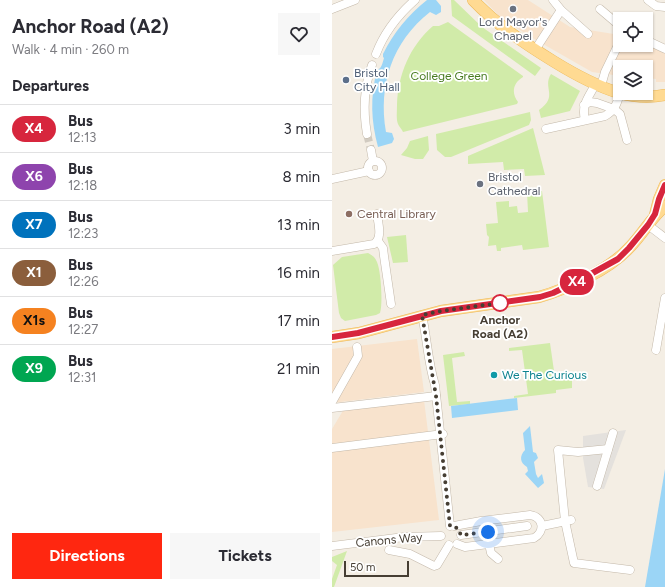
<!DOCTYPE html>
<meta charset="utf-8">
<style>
:root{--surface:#fff;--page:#f7f7f7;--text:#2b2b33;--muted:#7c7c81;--line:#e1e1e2;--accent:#ff2710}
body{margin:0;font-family:Figtree,sans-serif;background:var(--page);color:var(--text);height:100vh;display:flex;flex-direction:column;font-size:15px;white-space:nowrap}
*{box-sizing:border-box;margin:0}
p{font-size:13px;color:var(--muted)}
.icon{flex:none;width:22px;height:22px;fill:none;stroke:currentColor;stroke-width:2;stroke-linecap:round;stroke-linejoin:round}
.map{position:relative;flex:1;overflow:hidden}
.details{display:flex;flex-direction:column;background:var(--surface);width:332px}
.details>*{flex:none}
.badge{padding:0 8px;border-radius:13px;font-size:14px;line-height:26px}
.controls{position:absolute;left:281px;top:12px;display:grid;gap:8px}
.controls a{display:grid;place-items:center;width:40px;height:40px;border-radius:0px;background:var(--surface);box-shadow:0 1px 3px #0004;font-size:20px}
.scale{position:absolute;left:12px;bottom:10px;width:65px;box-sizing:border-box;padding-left:4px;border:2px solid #463e33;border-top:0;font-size:11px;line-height:14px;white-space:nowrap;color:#463e33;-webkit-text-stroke:3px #fff;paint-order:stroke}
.you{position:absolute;width:20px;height:20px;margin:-10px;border:3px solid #fff;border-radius:50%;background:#1a73e8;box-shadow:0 0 0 6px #1a73e833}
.map>.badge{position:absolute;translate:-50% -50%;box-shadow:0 0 0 2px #fff}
h2{padding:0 12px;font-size:15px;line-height:36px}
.round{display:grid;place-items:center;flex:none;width:42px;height:42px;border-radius:0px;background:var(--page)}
.summary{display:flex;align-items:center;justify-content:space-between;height:68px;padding:0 12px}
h1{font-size:19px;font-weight:700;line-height:30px}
.button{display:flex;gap:8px;margin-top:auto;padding:8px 12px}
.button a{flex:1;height:46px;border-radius:0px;background:var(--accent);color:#fff;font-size:16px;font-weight:700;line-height:46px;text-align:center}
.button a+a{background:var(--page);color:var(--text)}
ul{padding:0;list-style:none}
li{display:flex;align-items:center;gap:12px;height:48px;padding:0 12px;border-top:1px solid var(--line)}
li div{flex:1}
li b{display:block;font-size:15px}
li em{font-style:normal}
li .badge{min-width:44px;font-weight:700;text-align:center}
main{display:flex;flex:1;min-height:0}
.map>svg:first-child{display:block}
</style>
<main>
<section class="details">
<div class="summary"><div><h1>Anchor Road (A2)</h1><p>Walk · 4 min · 260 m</p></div><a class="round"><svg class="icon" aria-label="heart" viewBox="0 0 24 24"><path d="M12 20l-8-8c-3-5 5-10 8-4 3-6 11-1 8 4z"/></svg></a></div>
<h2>Departures</h2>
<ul>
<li><span class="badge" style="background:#d7263d;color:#fff">X4</span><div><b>Bus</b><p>12:13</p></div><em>3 min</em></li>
<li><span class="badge" style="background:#8e44ad;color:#fff">X6</span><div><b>Bus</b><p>12:18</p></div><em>8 min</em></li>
<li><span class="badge" style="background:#0072bc;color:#fff">X7</span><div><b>Bus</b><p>12:23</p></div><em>13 min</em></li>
<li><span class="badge" style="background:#8b5e3c;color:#fff">X1</span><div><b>Bus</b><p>12:26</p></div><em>16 min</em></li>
<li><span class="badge" style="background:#f58220;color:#111">X1s</span><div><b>Bus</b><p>12:27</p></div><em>17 min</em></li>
<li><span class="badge" style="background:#00a651;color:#fff">X9</span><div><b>Bus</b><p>12:31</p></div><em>21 min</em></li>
</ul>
<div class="button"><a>Directions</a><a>Tickets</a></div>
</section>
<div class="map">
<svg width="333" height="587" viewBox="0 0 333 587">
<rect width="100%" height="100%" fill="#f4eee4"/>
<g fill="#f8e3cd">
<polygon points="152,0 196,0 238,27 288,35 288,45 314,45 314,43 333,49 333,82 324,82 324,79 314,78 314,67 288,67 288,76 260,72 204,40 170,19"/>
<polygon points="85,339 92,392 0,403 0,349"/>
<polygon points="92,400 107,520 0,532 0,429 12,409"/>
</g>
<g fill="#d1eba9">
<polygon points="119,0 122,0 150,27 209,68 203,76 120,16"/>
<path d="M 116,22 L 191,76 L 191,77 C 181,83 179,93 186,102 L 185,104 L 71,132 C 70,129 67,127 66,124 C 64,119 65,111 65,105 C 66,74 78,46 101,26 L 107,26 Z"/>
<path d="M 219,74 L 248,91 L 238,111 L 209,118 L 207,110 C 227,96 210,88 219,74 Z"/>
<polygon points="198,112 199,120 197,125 119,157 113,157 105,150 104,134"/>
<polygon points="201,128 213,175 193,176 192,169 172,170 171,162 136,164 136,156"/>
<polygon points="96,136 97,150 91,159 83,159 69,155 75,148 78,141"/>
<polygon points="210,191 217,247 191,250 190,245 169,248 169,251 165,251 164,245 156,246 157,237 155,235 154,224 166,223 164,202 177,201 177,207 185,206 186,213 196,212 195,192"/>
<polygon points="74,235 76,262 61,263 55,237"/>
<path d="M 36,253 C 40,255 43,257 45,262 C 49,271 51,304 48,313 L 44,315 L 13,321 L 9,318 L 7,313 L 1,265 L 10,257 Z"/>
<polygon points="218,343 223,378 239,376 239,373 245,372 246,378 240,379 240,388 224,390 224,393 182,398 182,396 196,394 190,350 177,351 177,348"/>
<polygon points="132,352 133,356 120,358 125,402 138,401 138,404 117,406 111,355"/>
<polygon points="15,551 2,587 0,587 0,579 5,565 0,561 0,557"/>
</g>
<polygon fill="#e4e1dd" points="294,430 272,489 256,487 251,458 251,436"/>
<g fill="#9bd5f6">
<path d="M 95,0 L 104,0 L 109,6 L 109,12 L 104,15 L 98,12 C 60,42 46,85 54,132 L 60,133 L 62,139 L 60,143 L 46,147 C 39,121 38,97 45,70 C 50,68 50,64 52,58 L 51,57 L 51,54 C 62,32 76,15 95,0 Z"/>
<polygon points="185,398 186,410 120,418 119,406"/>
<path d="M 198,426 L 201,452 L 204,453 L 206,458 L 202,462 L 204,474 L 206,478 L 210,474 L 212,483 L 206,488 L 193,474 L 196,471 L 195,467 C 188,463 187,456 193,450 L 191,433 Z"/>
<polygon points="333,469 333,587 313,587"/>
</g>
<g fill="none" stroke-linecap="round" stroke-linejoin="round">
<polyline stroke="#d1cbc1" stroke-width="8" stroke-dasharray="8 4" stroke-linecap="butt" points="35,134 39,150"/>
<defs>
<g id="minor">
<polyline points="221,0 229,10 256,34"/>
<polyline points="316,0 324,6 333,7"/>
<polyline points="0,9 23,0"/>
<polyline points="268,9 288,26"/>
<polyline points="314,40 333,49"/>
<polyline points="203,50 229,10"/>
<path d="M 44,54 C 52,33 66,15 83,0"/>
<polyline points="269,86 273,72 288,41"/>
<polyline points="252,105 258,102 265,103 282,109 288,114 295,140"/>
<path d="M 253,120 C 249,104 257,97 264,83"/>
<path d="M 214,129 L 273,116 C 283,110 285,104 288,93"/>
<path d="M 35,134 C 31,111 32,87 40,65"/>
<polyline points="39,150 41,161"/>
<circle cx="43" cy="168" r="7"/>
<polyline points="0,179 37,171"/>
<polyline points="316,225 333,238"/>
<polyline points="46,241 51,248 52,256 59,304"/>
<path d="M 0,251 L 42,244 C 51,238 46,223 45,214"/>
<path d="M 90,315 C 95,338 96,363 103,385 L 118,526"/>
<polyline points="324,350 333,298"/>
<polyline points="0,402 26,356 25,347"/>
<polyline points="0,408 104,396"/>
<polyline points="0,448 111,434"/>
<polyline points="276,449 246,452 226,450 233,521 242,563 298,570"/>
<polyline points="265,486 281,433"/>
<path d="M 122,526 L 149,521 L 198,515 C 212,517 213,532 202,538 L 133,547 L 125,544"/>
<polyline points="210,526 239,520"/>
<polyline points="129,535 195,526"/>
<polyline points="157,544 159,553 166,559"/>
<polyline points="0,546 72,537 109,536"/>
<polyline points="57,550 78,554 102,566 105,565 117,545"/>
</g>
<g id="major">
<path d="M 141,0 C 165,25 192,43 221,61 C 242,74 264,86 287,93 C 302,97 318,98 333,95"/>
<polyline points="323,215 327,199 333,185"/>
<path d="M 0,337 L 27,333 L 109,311 L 207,297 C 235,289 277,270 297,248 C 310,235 319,218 333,206"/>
</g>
</defs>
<use href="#minor" stroke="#c3b8a9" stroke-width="9"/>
<use href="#major" stroke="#edb959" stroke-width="12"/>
<use href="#minor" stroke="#fff" stroke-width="8"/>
<use href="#major" stroke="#ffda92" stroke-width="11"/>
</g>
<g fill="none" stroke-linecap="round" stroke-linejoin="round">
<defs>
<polyline id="line" points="0,337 26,333 109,311 208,297 221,293 246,281 286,259 297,248 316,225 323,214 327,199 333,185"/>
</defs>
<use href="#line" stroke="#fff" stroke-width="9"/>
<use href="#line" stroke="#d7263d" stroke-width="6"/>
<polyline stroke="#463e33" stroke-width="4" stroke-dasharray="0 7.2" points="156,532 129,535 125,528 118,526 104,396 90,315 109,311 168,303"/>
</g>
<g fill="#6b7280" stroke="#fff" stroke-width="1.5">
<circle cx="181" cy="9" r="4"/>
<circle cx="148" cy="184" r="4"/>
</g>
<circle fill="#5c6f8a" stroke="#fff" stroke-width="1.5" cx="14" cy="80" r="4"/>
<circle fill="#8d6e63" stroke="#fff" stroke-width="1.5" cx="17" cy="214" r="4"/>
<circle fill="#fff" stroke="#d7263d" stroke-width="2" cx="168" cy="303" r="8"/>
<circle fill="#0f9aa8" stroke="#fff" stroke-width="1.5" cx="162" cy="375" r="4"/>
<g text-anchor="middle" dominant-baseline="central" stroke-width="3.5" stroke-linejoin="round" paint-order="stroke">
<g font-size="12" fill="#5b616d" stroke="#fff">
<text x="181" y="22">Lord Mayor's<tspan x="181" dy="14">Chapel</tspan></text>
<text x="156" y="177" text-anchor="start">Bristol<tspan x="156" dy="14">Cathedral</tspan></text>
</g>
<g font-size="12" fill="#4e5e75" stroke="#fff" text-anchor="start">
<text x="22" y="73">Bristol<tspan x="22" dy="14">City Hall</tspan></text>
</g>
<g font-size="12" fill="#497c22" stroke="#fff">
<text x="117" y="76">College Green</text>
</g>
<g font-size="12" fill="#785e54" stroke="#fff" text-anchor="start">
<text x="25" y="214">Central Library</text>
</g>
<g font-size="12" font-weight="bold" fill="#463e33" stroke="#fff">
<text x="168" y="320">Anchor<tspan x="168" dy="14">Road (A2)</tspan></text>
</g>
<g font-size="12" fill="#0d838f" stroke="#fff" text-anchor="start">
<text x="170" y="375">We The Curious</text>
</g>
<g font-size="12" fill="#463e33" stroke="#fff">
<text transform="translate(57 540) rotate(-5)">Canons Way</text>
</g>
</g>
</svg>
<div class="controls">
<a><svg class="icon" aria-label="locate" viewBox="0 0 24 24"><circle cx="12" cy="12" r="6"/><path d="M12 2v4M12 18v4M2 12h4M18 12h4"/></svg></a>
<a><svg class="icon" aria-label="layers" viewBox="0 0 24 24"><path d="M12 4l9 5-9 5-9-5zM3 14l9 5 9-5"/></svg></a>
</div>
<div class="scale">50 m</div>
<div class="you" style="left:156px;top:532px"></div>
<b class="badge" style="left:245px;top:282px;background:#d7263d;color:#fff">X4</b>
</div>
</main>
